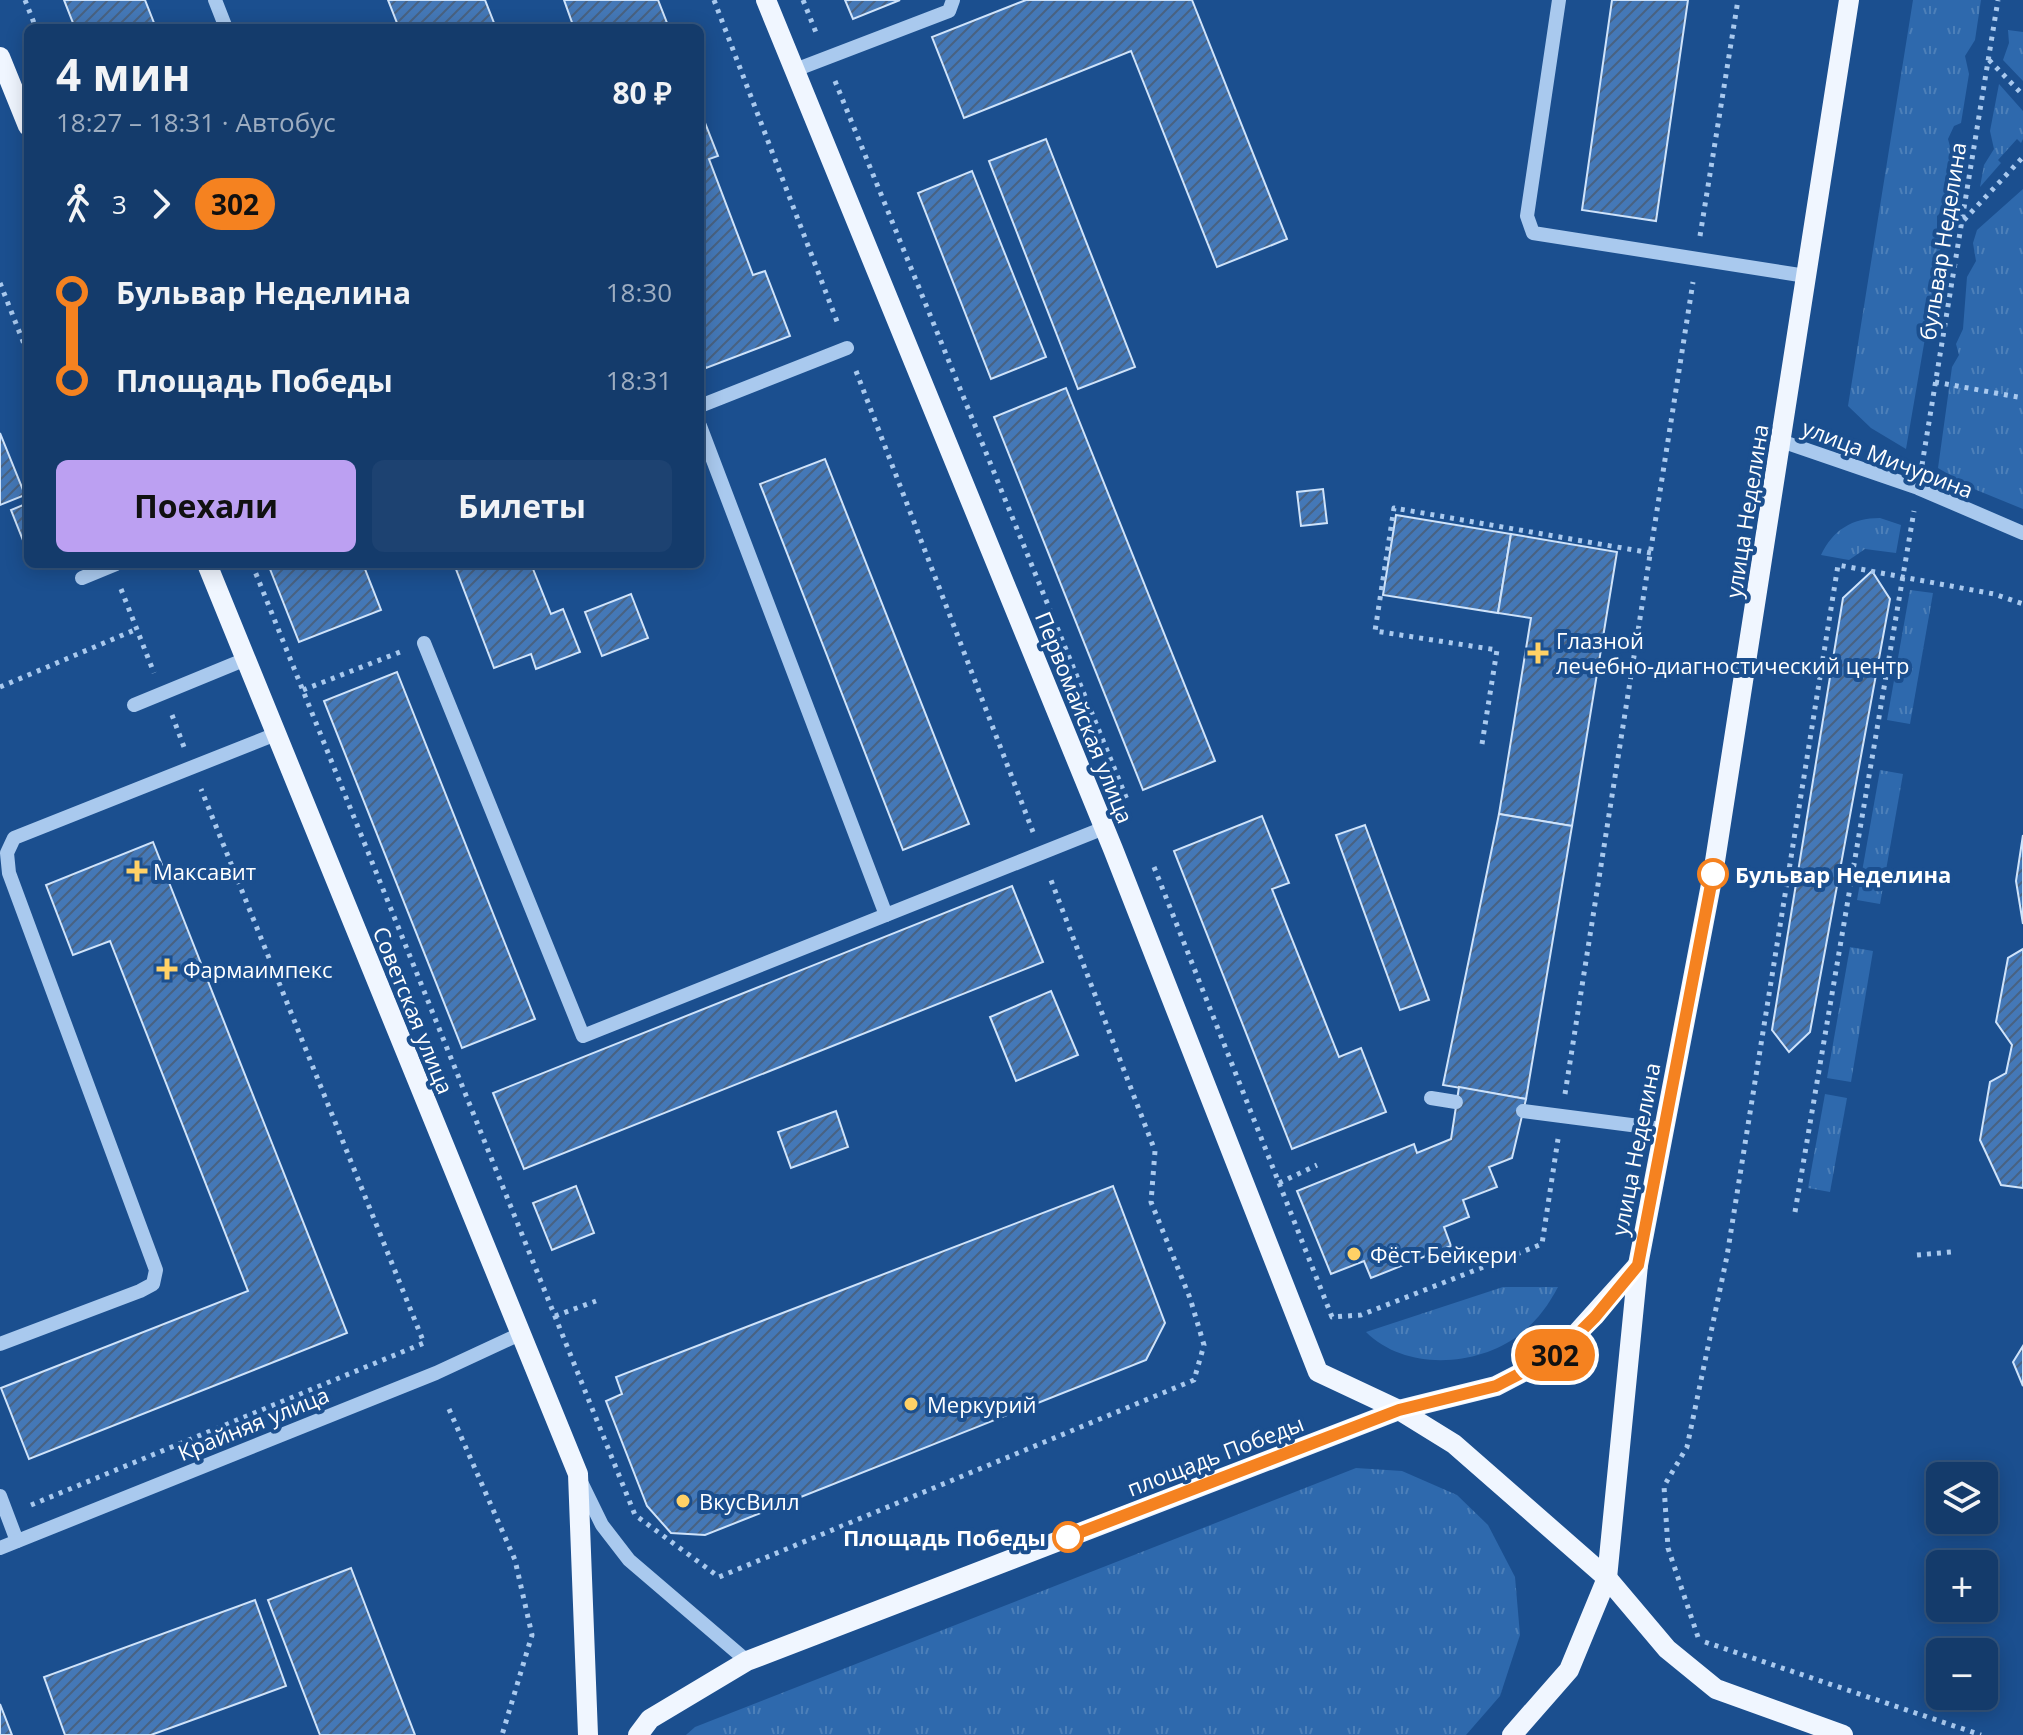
<!DOCTYPE html>
<html lang="ru">
<meta charset="utf-8">
<style>
:root{--surface:#143b6b;--page:#1d4271;--text:#f1f3f6;--muted:#9dadc1;--line:#33557e;--accent:#bca0f2}
body{margin:0;font-family:"Open Sans",sans-serif;background:var(--page);color:var(--text);height:100vh;display:flex;flex-direction:column;font-size:30px;white-space:nowrap}
*{box-sizing:border-box;margin:0}
p{font-size:26px;color:var(--muted)}
.icon{flex:none;width:44px;height:44px;fill:none;stroke:currentColor;stroke-width:2;stroke-linecap:round;stroke-linejoin:round}
.map{position:relative;flex:1;overflow:hidden}
.panel{position:absolute;left:24px;top:24px;width:680px;height:544px;display:flex;flex-direction:column;background:var(--surface);border-radius:12px;box-shadow:0 4px 20px #0003,0 0 0 2px var(--line)}
.panel>*{flex:none}
.badge{padding:0 16px;border-radius:26px;font-size:28px;line-height:52px}
.controls{position:absolute;left:1926px;top:1462px;display:grid;gap:16px}
.controls a{display:grid;place-items:center;width:72px;height:72px;border-radius:12px;background:var(--surface);box-shadow:0 4px 20px #0003,0 0 0 2px var(--line);font-size:40px}
.map>.badge{position:absolute;translate:-50% -50%;box-shadow:0 0 0 4px #fff}
.legs{display:flex;align-items:center;gap:12px;height:88px;padding:0 32px;font-size:26px}
.legs p{margin-inline-start:auto}
.summary{display:flex;align-items:center;justify-content:space-between;height:136px;padding:0 32px}
h1{font-size:44px;font-weight:700;line-height:60px}
.action{display:flex;gap:16px;margin-top:auto;padding:16px 32px}
.action a{flex:1;height:92px;border-radius:12px;background:var(--accent);color:#111;font-size:32px;font-weight:700;line-height:92px;text-align:center}
.action a+a{background:var(--page);color:var(--text)}
ul{padding:0 32px;list-style:none}
li{display:flex;align-items:center;gap:28px;height:88px;font-size:30px}
li i{display:grid;place-items:center;width:12px;height:100%;margin:0 10px;background:currentColor}
li i::after{content:'';width:20px;height:20px;margin:-10px;border:6px solid;border-radius:50%;background:var(--surface)}
li p{margin-inline-start:auto}
li:first-child i{background:linear-gradient(#0000 50%,currentColor 0)}
li:last-child i{background:linear-gradient(currentColor 50%,#0000 0)}
.map>svg:first-child{display:block}
</style>
<div class="map">
<svg width="2023" height="1735" viewBox="0 0 2023 1735">
<defs>
<pattern id="grass-tufts" width="24" height="20" patternUnits="userSpaceOnUse" patternTransform="scale(2)"><rect width="24" height="20" fill="#2e69ad"/><path d="M3 7l-1-3M5 7V3M7 7l1-3M15 17l-1-3M17 17v-4M19 17l1-3" fill="none" stroke="#4d80b9"/></pattern>
<pattern id="building-hatch" width="6" height="6" patternUnits="userSpaceOnUse" patternTransform="scale(2)"><rect width="6" height="6" fill="#4478b7"/><path d="M-1 1l2-2M0 6l6-6M5 7l2-2" fill="none" stroke="#486282"/></pattern>
</defs>
<rect width="100%" height="100%" fill="#1b4f8f"/>
<g fill="url(#grass-tufts)">
<polygon points="1913,0 1981,0 1975,40 1965,56 1969,74 1961,123 1954,126 1948,139 1953,158 1947,206 1937,216 1937,232 1942,239 1906,449 1871,428 1848,406"/>
<polygon points="2008,30 2023,32 2023,81 2003,60 2009,43"/>
<polygon points="1999,84 2023,111 2023,139 2021,143 2017,139 1998,160 2001,163 1980,187 1984,165 1994,149 1990,131"/>
<polygon points="2023,189 2023,509 1974,489 1938,468 1952,367 1959,355 1956,344 1963,329 1967,277 1976,261 1973,243 1977,230"/>
<path d="M 1880,518 L 1901,525 L 1896,553 L 1865,549 L 1849,560 L 1821,555 C 1833,530 1852,518 1880,518 Z"/>
<polygon points="1910,590 1933,593 1910,724 1887,720"/>
<polygon points="1880,770 1903,774 1880,904 1857,900"/>
<polygon points="1850,947 1873,951 1851,1082 1827,1078"/>
<polygon points="1825,1094 1847,1098 1830,1192 1808,1188"/>
<path d="M 1503,1287 L 1558,1287 C 1548,1306 1536,1322 1519,1335 C 1477,1367 1405,1371 1366,1332 Z"/>
<polygon points="1356,1468 1402,1471 1457,1495 1488,1525 1515,1577 1520,1635 1500,1696 1466,1735 686,1735 695,1727"/>
</g>
<g fill="url(#building-hatch)" stroke="#cfe3fa" stroke-width="2">
<polygon points="64,0 145,0 156,28 75,28"/>
<polygon points="388,0 485,0 496,28 399,28"/>
<polygon points="564,0 658,0 669,28 574,28"/>
<polygon points="845,0 900,0 853,19"/>
<polygon points="1026,0 1192,0 1287,239 1217,267 1131,51 964,118 932,37"/>
<polygon points="1612,0 1688,0 1656,221 1582,210"/>
<polygon points="700,110 718,156 709,159 753,275 765,271 790,336 706,368 700,354"/>
<polygon points="1046,139 1135,367 1078,389 989,161"/>
<polygon points="972,171 1046,357 991,379 918,193"/>
<polygon points="1066,388 1215,761 1143,790 994,417"/>
<polygon points="0,433 25,495 0,505"/>
<polygon points="825,459 969,824 903,850 760,484"/>
<polygon points="1323,489 1327,523 1301,526 1297,492"/>
<polygon points="28,503 28,553 11,510"/>
<polygon points="1396,515 1511,534 1498,613 1383,595"/>
<polygon points="1511,534 1617,552 1572,826 1499,814 1531,618 1498,613"/>
<polygon points="268,564 363,564 381,610 299,642"/>
<polygon points="454,564 531,564 551,614 563,609 580,652 536,669 531,654 494,668"/>
<polygon points="1872,571 1890,599 1810,1032 1789,1052 1772,1030 1843,598"/>
<polygon points="631,594 648,638 602,656 585,612"/>
<polygon points="397,672 535,1019 462,1048 324,701"/>
<polygon points="1499,814 1572,826 1526,1099 1443,1085"/>
<polygon points="1262,816 1289,883 1272,889 1339,1057 1361,1048 1386,1112 1292,1149 1174,851"/>
<polygon points="1365,825 1429,1000 1400,1010 1336,835"/>
<polygon points="2023,835 2023,924 2016,881"/>
<polygon points="153,842 347,1333 29,1459 1,1388 248,1291 110,941 73,955 46,885"/>
<polygon points="1012,886 1043,962 524,1169 493,1093"/>
<polygon points="2023,949 2023,1188 2001,1185 1980,1140 1990,1082 2006,1073 2012,1045 1996,1022 2008,958"/>
<polygon points="1051,991 1078,1055 1016,1081 990,1017"/>
<polygon points="1459,1087 1526,1099 1512,1158 1489,1167 1497,1187 1463,1200 1469,1217 1444,1227 1451,1246 1371,1278 1364,1261 1331,1274 1297,1191 1414,1144 1417,1153 1451,1139"/>
<polygon points="836,1111 848,1147 791,1168 778,1132"/>
<polygon points="576,1186 594,1233 552,1250 533,1203"/>
<polygon points="1113,1186 1165,1323 1146,1360 705,1535 671,1533 647,1506 606,1401 622,1394 616,1377"/>
<polygon points="2023,1346 2023,1386 2013,1362"/>
<polygon points="351,1568 415,1735 320,1735 268,1600"/>
<polygon points="255,1600 286,1686 151,1735 65,1735 44,1677"/>
<polygon points="0,1704 12,1735 0,1735"/>
</g>
<g fill="none" stroke-linecap="round" stroke-linejoin="round">
<g stroke="#a9c9ee" stroke-width="5" stroke-dasharray="4 6" stroke-linecap="butt">
<polyline points="25,0 36,28"/>
<polyline points="714,0 838,324"/>
<polyline points="803,0 817,35"/>
<polyline points="1989,60 2023,95"/>
<polyline points="835,81 1128,802"/>
<polyline points="1964,220 2023,157"/>
<polyline points="1700,236 1738,0"/>
<polyline points="0,283 28,354"/>
<polyline points="856,371 1033,832"/>
<polyline points="1935,382 2023,398"/>
<polyline points="1922,465 1998,0"/>
<polyline points="252,564 635,1515 719,1577 1194,1380 1204,1345 1190,1298 1151,1202 1155,1151 1049,875"/>
<polyline points="121,589 154,673"/>
<polyline points="0,687 137,629"/>
<polyline points="303,690 400,652"/>
<polyline points="172,715 184,747"/>
<polyline points="1482,744 1497,650 1375,631 1394,508 1651,553"/>
<polyline points="1154,867 1332,1317 1361,1315 1542,1244 1558,1139"/>
<polyline points="1565,1094 1693,282"/>
<polyline points="1279,1183 1317,1165"/>
<polyline points="1795,1212 1914,511"/>
<polyline points="1917,1255 1951,1252"/>
<polyline points="555,1316 596,1301"/>
<polyline points="449,1409 515,1560 532,1635 502,1735"/>
<polyline points="31,1505 424,1343 201,789"/>
<polyline points="1698,1637 1668,1548 1664,1486 1687,1447 1727,1256 1838,565 1994,594 2023,604"/>
<polyline points="1705,1642 1981,1735"/>
</g>
<g stroke="#a9c9ee" stroke-width="14">
<polyline points="215,0 226,28"/>
<polyline points="1559,0 1527,216 1533,233 1806,276"/>
<polyline points="795,70 949,11 953,0"/>
<polyline points="700,406 847,348"/>
<polyline points="700,426 886,915"/>
<polyline points="1781,441 1918,488 2023,533"/>
<polyline points="82,578 116,564"/>
<polyline points="424,643 583,1036 1104,828"/>
<polyline points="134,705 246,659"/>
<polyline points="1431,1098 1456,1102"/>
<polyline points="1523,1111 1662,1129"/>
<polyline points="0,1344 140,1291 153,1284 156,1270 9,873 7,853 14,838 276,734"/>
<polyline points="581,1482 602,1525 629,1560 747,1661"/>
<polyline points="0,1496 17,1541"/>
<polyline points="0,1548 436,1373 520,1334"/>
</g>
<g stroke="#f0f6ff" stroke-width="20">
<polyline points="766,0 1113,849 1318,1372 1399,1410 1454,1444 1607,1578 1667,1649 1716,1689 1843,1735"/>
<polyline points="0,57 28,126"/>
<polyline points="207,564 578,1474 588,1735"/>
<polyline points="638,1735 650,1719 747,1661 1399,1410 1496,1386 1558,1354 1638,1265"/>
<polyline points="1512,1735 1569,1670 1607,1578 1638,1265 1713,874 1849,0"/>
</g>
</g>
<g fill="none" stroke-linecap="round" stroke-linejoin="round">
<defs>
<polyline id="line-1" points="1068,1537 1399,1410 1496,1386 1558,1354 1595,1317 1638,1265 1713,874"/>
</defs>
<use href="#line-1" stroke="#fff" stroke-width="18"/>
<use href="#line-1" stroke="#f58220" stroke-width="12"/>
</g>
<g fill="#ffd166" stroke="#1b4f8f" stroke-width="3">
<path d="M1534 641h8v8h8v8h-8v8h-8v-8h-8v-8h8z"/>
<path d="M133 859h8v8h8v8h-8v8h-8v-8h-8v-8h8z"/>
<path d="M163 957h8v8h8v8h-8v8h-8v-8h-8v-8h8z"/>
<circle cx="1354" cy="1254" r="8"/>
<circle cx="911" cy="1404" r="8"/>
<circle cx="683" cy="1501" r="8"/>
</g>
<g fill="#fff" stroke="#f58220" stroke-width="4">
<circle cx="1713" cy="874" r="14"/>
<circle cx="1068" cy="1537" r="14"/>
</g>
<g text-anchor="middle" dominant-baseline="central" stroke-width="8" stroke-linejoin="round" paint-order="stroke">
<g font-size="22" fill="#fff" stroke="#1b4f8f">
<text transform="translate(1942 241) rotate(-81)">бульвар Неделина</text>
<text transform="translate(1888 458) rotate(21)">улица Мичурина</text>
<text transform="translate(1746 511) rotate(-81)">улица Неделина</text>
<text transform="translate(1085 717) rotate(68)">Первомайская улица</text>
<text transform="translate(414 1010) rotate(68)">Советская улица</text>
<text transform="translate(1635 1149) rotate(-79)">улица Неделина</text>
<text transform="translate(253 1423) rotate(-22)">Крайняя улица</text>
<text transform="translate(1215 1455) rotate(-21)">площадь Победы</text>
</g>
<g font-size="22" fill="#fff" stroke="#1b4f8f" text-anchor="start">
<text x="1556" y="640">Глазной<tspan x="1556" dy="25">лечебно-диагностический центр</tspan></text>
<text x="153" y="871">Максавит</text>
<text x="183" y="969">Фармаимпекс</text>
<text x="1370" y="1254">Фёст Бейкери</text>
<text x="927" y="1404">Меркурий</text>
<text x="699" y="1501">ВкусВилл</text>
</g>
<g font-size="22" font-weight="bold" fill="#fff" stroke="#1b4f8f" text-anchor="start">
<text x="1735" y="874">Бульвар Неделина</text>
<text x="1046" y="1537" text-anchor="end">Площадь Победы</text>
</g>
</g>
</svg>
<div class="controls">
<a><svg class="icon" aria-label="layers" viewBox="0 0 24 24"><path d="M12 4l9 5-9 5-9-5zM3 14l9 5 9-5"/></svg></a>
<a>+</a>
<a>−</a>
</div>
<b class="badge" style="left:1555px;top:1355px;background:#f58220;color:#111">302</b>
<section class="panel">
<div class="summary"><div><h1>4 мин</h1><p>18:27 – 18:31 · Автобус</p></div><b>80 ₽</b></div>
<div class="legs"><svg class="icon" aria-label="walk" viewBox="0 0 24 24"><circle cx="13" cy="4" r="2"/><path d="M13 8l-2 6 4 7M11 14l-3 7M7 12l3-4h3l4 4"/></svg>3<svg class="icon" aria-label="forward" viewBox="0 0 24 24"><path d="M9 5l7 7-7 7"/></svg><b class="badge" style="background:#f58220;color:#111">302</b></div>
<ul>
<li><i style="color:#f58220"></i><b>Бульвар Неделина</b><p>18:30</p></li>
<li><i style="color:#f58220"></i><b>Площадь Победы</b><p>18:31</p></li>
</ul>
<div class="action"><a>Поехали</a><a>Билеты</a></div>
</section>
</div>
